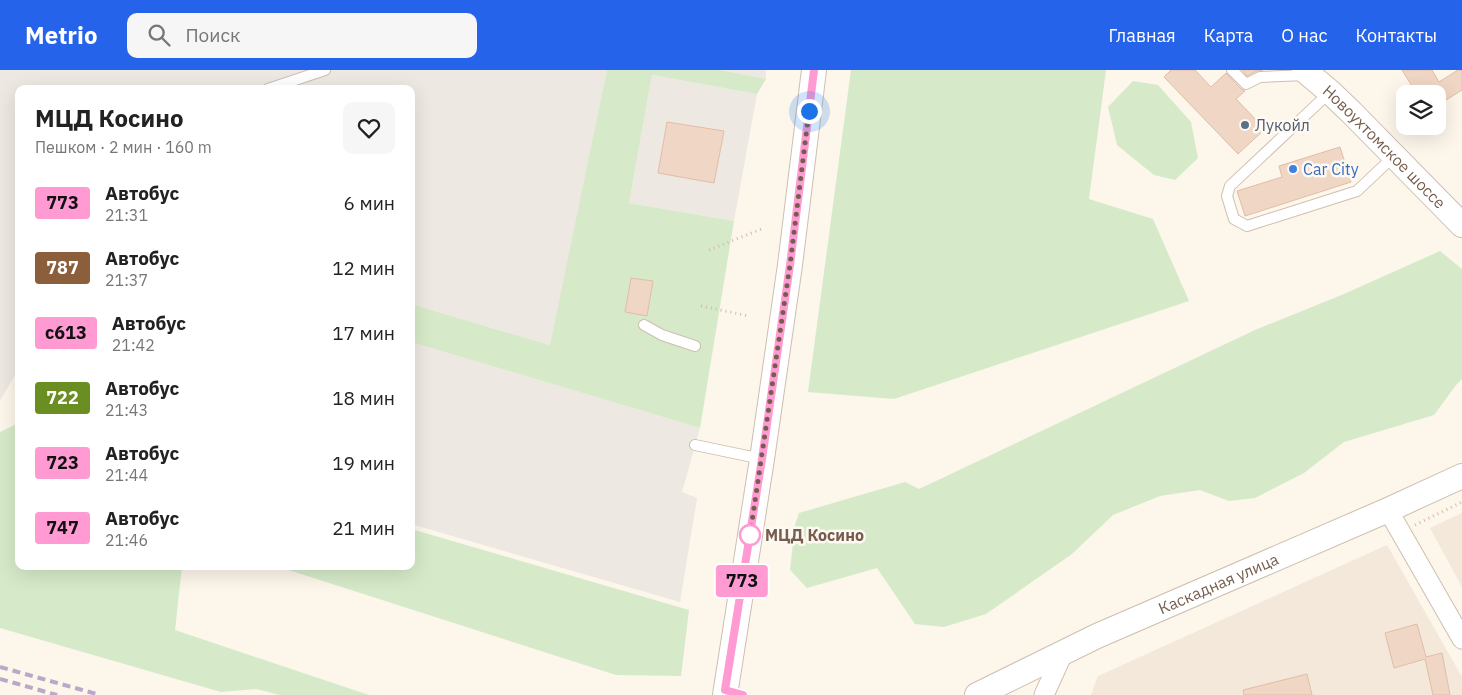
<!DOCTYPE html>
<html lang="ru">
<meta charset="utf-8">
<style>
:root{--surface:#fff;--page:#f6f6f6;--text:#222;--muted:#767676;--accent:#2563eb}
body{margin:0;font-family:"IBM Plex Sans",sans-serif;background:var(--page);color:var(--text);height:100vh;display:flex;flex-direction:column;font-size:19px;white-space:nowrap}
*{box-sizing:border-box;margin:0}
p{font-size:16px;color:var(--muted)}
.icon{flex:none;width:28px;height:28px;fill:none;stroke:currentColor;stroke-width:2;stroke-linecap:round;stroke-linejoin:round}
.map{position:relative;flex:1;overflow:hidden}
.drawer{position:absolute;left:15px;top:15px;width:400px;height:485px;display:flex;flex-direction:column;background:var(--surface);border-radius:10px;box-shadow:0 5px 20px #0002}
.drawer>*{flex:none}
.badge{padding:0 10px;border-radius:4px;font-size:18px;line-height:32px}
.buttons{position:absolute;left:1396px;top:15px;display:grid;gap:10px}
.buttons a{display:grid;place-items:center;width:50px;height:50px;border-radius:10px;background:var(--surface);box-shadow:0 5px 20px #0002;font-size:25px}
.you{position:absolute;width:25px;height:25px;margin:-12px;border:4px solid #fff;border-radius:50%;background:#1a73e8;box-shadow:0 0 0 8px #1a73e833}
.map>.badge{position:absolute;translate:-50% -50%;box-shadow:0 0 0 2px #fff}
.round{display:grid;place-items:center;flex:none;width:52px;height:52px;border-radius:10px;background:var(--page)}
.summary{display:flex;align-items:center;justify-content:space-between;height:85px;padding:0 20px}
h1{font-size:24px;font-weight:800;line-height:38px}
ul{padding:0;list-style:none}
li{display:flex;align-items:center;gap:15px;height:65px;padding:0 20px}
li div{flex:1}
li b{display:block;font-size:19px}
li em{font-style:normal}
li .badge{min-width:55px;font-weight:700;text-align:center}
header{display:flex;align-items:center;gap:30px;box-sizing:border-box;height:70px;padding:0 25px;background:var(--accent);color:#fff}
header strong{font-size:24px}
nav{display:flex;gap:28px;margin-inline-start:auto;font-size:18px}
.search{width:350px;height:45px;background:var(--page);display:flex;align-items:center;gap:12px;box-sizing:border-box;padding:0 18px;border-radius:10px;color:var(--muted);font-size:19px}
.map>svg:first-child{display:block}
</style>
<header>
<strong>Metrio</strong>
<div class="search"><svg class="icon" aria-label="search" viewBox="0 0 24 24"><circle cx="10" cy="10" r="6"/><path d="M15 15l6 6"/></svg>Поиск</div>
<nav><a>Главная</a><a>Карта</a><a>О нас</a><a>Контакты</a></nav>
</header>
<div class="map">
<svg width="1462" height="625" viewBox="0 0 1462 625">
<rect width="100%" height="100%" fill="#fcf6eb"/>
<g fill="#f3e8da">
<polygon points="1462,443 1462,517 1430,458"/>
<polygon points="1387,475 1462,607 1462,625 1091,625 1098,606"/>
</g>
<g fill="#eee8e3">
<polygon points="0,0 607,0 551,275 411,234 411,19 19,19 19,298 0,331"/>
<polygon points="720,0 766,0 766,9"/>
<polygon points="652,5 757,24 734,151 629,133"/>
<polygon points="411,272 700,358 682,422 697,428 680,532 411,454"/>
</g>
<g fill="#d6eac9">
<polygon points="607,0 720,0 766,9 757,24 652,5 629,133 734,151 700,358 411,272 411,234 550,275"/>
<polygon points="851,0 1106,0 1089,129 1153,149 1189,231 894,329 808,322"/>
<polygon points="1133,11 1158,15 1191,52 1198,88 1175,110 1154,105 1117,75 1108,37"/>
<polygon points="1440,181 1462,199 1462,309 1456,315 1434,345 1344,372 1304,403 1255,428 1229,431 1200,420 1160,426 1113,445 1072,484 986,544 944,557 915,554 877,498 807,518 790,500 795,455 799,443 905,412 919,419 1255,260 1344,224"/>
<polygon points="19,353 19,496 182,496 175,560 369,625 280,625 256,619 221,622 0,558 0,362"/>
<polygon points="411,459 689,540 681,606 616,605 276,496 411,496"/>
</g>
<g fill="#f0d6c4" stroke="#e2bda5">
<polygon points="1171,0 1195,0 1211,17 1226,3 1241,19 1245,21 1236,29 1265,59 1238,84 1164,7"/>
<polygon points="1242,0 1263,0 1257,1 1247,6"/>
<polygon points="1402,0 1432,0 1439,12 1458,0 1462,0 1462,20 1438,35 1438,24 1417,24"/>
<polygon points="667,52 724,61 714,113 658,103"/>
<polygon points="1340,77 1351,112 1245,146 1237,121 1282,107 1279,96"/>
<polygon points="631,208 653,211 647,246 625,242"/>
<polygon points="1417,554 1426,587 1442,583 1450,625 1433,625 1425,589 1394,598 1385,563"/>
<polygon points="1307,604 1312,625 1244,625 1243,620"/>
</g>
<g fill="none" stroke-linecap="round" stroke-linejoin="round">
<defs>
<g id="service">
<polyline points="1232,0 1246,14 1260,7 1306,5"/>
<polyline points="268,19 325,0"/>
<polyline points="1330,22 1230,116 1227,126 1234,149 1247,156 1357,121 1394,86"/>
<polyline points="644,255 662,265 695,276"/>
<polyline points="695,375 762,389"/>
</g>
<g id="minor">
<polyline points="1388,440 1462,569"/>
<polyline points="1044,625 1063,583"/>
</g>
<g id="tertiary">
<path id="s1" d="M 1304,0 L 1330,22 L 1351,42 L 1462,155"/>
<polyline points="725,625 762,389 790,195 814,0"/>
<path id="s2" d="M 977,625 L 1097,566 L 1388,440 L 1462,406"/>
</g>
</defs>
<use href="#service" stroke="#cebeb0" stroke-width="12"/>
<use href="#minor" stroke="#cebeb0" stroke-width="21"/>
<use href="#tertiary" stroke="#cebeb0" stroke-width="26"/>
<g stroke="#d6b9a6" stroke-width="3" stroke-dasharray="1 4" stroke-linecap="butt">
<polyline points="709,180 764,158"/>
<polyline points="701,236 749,246"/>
<polyline points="1415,455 1462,432"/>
</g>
<use href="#service" stroke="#fff" stroke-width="10"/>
<use href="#minor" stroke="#fff" stroke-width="19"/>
<use href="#tertiary" stroke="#fff" stroke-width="24"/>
<g stroke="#b9a8c7" stroke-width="4" stroke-dasharray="8 5" stroke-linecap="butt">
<polyline points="0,597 100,625"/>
<polyline points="0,609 57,625"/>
</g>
</g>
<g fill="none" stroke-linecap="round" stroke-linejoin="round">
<defs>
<polyline id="line" points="743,625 725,620 762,389 790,195 814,0"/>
</defs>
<use href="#line" stroke="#fff" stroke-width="11"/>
<use href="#line" stroke="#ff9ad2" stroke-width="8"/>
<polyline stroke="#765d4e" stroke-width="5" stroke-dasharray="0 9" points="750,465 790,195 809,41"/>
</g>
<circle fill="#5c6f8a" stroke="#fef9f2" stroke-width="2" cx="1245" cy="55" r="5"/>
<circle fill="#3f7fe0" stroke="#fef9f2" stroke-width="2" cx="1293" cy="99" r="5"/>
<circle fill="#fff" stroke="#ff9ad2" stroke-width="2.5" cx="750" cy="465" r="10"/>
<g text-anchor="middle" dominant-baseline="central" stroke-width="5" stroke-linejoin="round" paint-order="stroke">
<g font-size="16" fill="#4e5e75" stroke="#fef9f2" text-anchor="start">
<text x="1255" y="55">Лукойл</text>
</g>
<g font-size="16" fill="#765d4e" stroke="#fef9f2">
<text stroke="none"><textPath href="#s1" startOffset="111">Новоухтомское шоссе</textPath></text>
<text stroke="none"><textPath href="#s2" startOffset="266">Каскадная улица</textPath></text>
</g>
<g font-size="16" fill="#366cbe" stroke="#fef9f2" text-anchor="start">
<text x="1303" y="99">Car City</text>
</g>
<g font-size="16" font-weight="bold" fill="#765d4e" stroke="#fef9f2" text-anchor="start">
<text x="765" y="465">МЦД Косино</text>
</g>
</g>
</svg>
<div class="buttons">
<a><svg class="icon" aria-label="layers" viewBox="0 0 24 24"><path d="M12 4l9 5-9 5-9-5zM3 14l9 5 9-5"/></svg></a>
</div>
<div class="you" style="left:809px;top:41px"></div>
<b class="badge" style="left:742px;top:511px;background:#ff9ad2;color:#111">773</b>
<section class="drawer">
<div class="summary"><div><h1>МЦД Косино</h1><p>Пешком · 2 мин · 160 m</p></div><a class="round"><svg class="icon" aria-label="heart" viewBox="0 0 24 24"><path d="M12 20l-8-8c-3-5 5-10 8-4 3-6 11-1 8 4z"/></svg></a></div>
<ul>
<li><span class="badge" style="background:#ff9ad2;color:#111">773</span><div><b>Автобус</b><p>21:31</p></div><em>6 мин</em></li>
<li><span class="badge" style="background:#8b5e3c;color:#fff">787</span><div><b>Автобус</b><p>21:37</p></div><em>12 мин</em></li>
<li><span class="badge" style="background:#ff9ad2;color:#111">с613</span><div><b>Автобус</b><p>21:42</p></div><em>17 мин</em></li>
<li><span class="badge" style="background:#6b8e23;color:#fff">722</span><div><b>Автобус</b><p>21:43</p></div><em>18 мин</em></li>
<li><span class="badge" style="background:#ff9ad2;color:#111">723</span><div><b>Автобус</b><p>21:44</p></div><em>19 мин</em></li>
<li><span class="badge" style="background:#ff9ad2;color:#111">747</span><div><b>Автобус</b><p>21:46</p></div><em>21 мин</em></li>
</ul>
</section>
</div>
